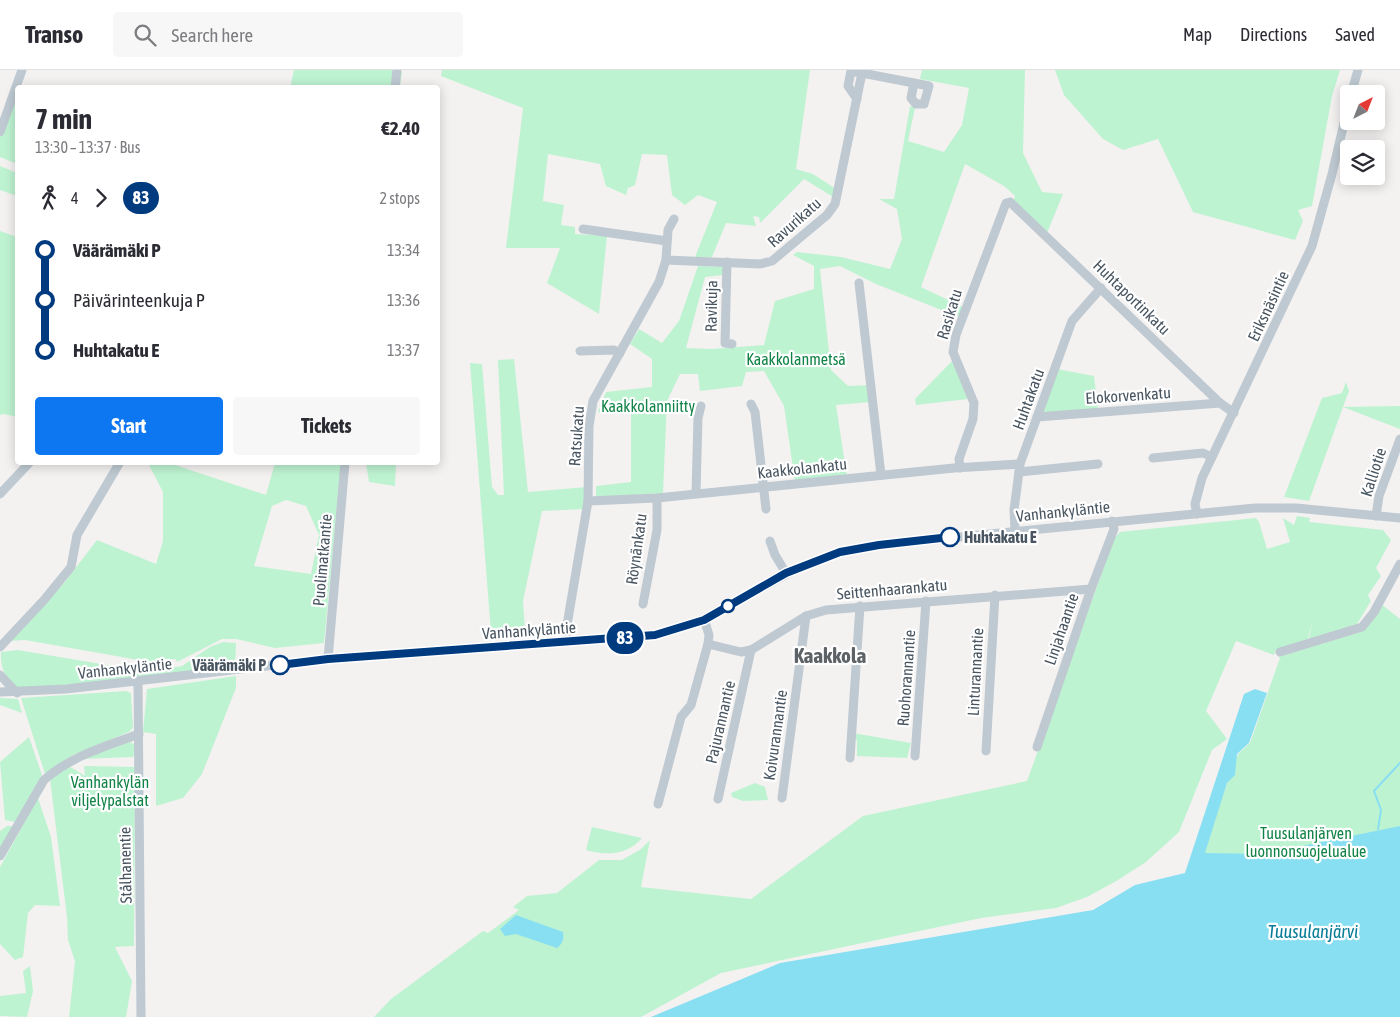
<!DOCTYPE html>
<meta charset="utf-8">
<style>
:root{--surface:#fff;--page:#f7f7f7;--text:#2b2b33;--muted:#7c7c81;--line:#e1e1e2;--accent:#0d77f2}
body{margin:0;font-family:"Asap Condensed",sans-serif;background:var(--page);color:var(--text);height:100vh;display:flex;flex-direction:column;font-size:19px;white-space:nowrap}
*{box-sizing:border-box;margin:0}
p{font-size:16px;color:var(--muted)}
.icon{flex:none;width:28px;height:28px;fill:none;stroke:currentColor;stroke-width:2;stroke-linecap:round;stroke-linejoin:round}
.map{position:relative;flex:1;overflow:hidden}
.panel{position:absolute;left:15px;top:15px;width:425px;height:380px;display:flex;flex-direction:column;background:var(--surface);border-radius:5px;box-shadow:0 2px 12px #0003}
.panel>*{flex:none}
.badge{padding:0 10px;border-radius:16px;font-size:18px;line-height:32px}
.needle{width:32px;rotate:42deg}
.fabs{position:absolute;left:1340px;top:15px;display:grid;gap:10px}
.fabs a{display:grid;place-items:center;width:45px;height:45px;border-radius:5px;background:var(--surface);box-shadow:0 2px 12px #0003;font-size:25px}
.map>.badge{position:absolute;translate:-50% -50%;box-shadow:0 0 0 2px #fff}
.legs{display:flex;align-items:center;gap:8px;height:55px;padding:0 20px;font-size:16px}
.legs p{margin-inline-start:auto}
.overview{display:flex;align-items:center;justify-content:space-between;height:85px;padding:0 20px}
h1{font-size:28px;font-weight:700;line-height:38px}
.action{display:flex;gap:10px;margin-top:auto;padding:10px 20px}
.action a{flex:1;height:58px;border-radius:5px;background:var(--accent);color:#fff;font-size:20px;font-weight:700;line-height:58px;text-align:center}
.action a+a{background:var(--page);color:var(--text)}
ul{padding:0 20px;list-style:none}
li{display:flex;align-items:center;gap:18px;height:50px;font-size:19px}
li i{display:grid;place-items:center;width:8px;height:100%;margin:0 6px;background:currentColor}
li i::after{content:'';width:12px;height:12px;margin:-6px;border:4px solid;border-radius:50%;background:var(--surface)}
li p{margin-inline-start:auto}
li:first-child i{background:linear-gradient(#0000 50%,currentColor 0)}
li:last-child i{background:linear-gradient(currentColor 50%,#0000 0)}
header{display:flex;align-items:center;gap:30px;box-sizing:border-box;height:70px;padding:0 25px;background:var(--surface);border-bottom:1px solid var(--line)}
header strong{font-size:24px}
nav{display:flex;gap:28px;margin-inline-start:auto;font-size:18px}
.search{width:350px;height:45px;background:var(--page);display:flex;align-items:center;gap:12px;box-sizing:border-box;padding:0 18px;border-radius:5px;color:var(--muted);font-size:19px}
.map>svg:first-child{display:block}
</style>
<header>
<strong>Transo</strong>
<div class="search"><svg class="icon" aria-label="search" viewBox="0 0 24 24"><circle cx="10" cy="10" r="6"/><path d="M15 15l6 6"/></svg>Search here</div>
<nav><a>Map</a><a>Directions</a><a>Saved</a></nav>
</header>
<div class="map">
<svg width="1400" height="947" viewBox="0 0 1400 947">
<rect width="100%" height="100%" fill="#f4f1f1"/>
<g fill="#bef3d1" fill-rule="evenodd">
<polygon points="294,0 394,0 402,2 400,17 290,18"/>
<polygon points="442,0 810,0 796,99 813,104 836,119 833,127 804,109 760,153 759,147 753,146 756,156 726,153 712,187 695,187 717,132 698,125 685,135 672,125 667,85 642,84 635,115 628,118 626,125 606,116 600,94 548,84 543,131 564,135 561,155 575,157 575,164 607,166 599,244 547,213 560,178 506,178 523,38 441,6"/>
<polygon points="922,0 1025,0 1023,83 1042,122 1063,124 1047,163 1013,131 1015,126 1004,116 965,94 921,217 963,237 959,247 876,214 840,196 820,199 831,300 848,316 869,315 871,332 836,335 847,407 795,412 784,336 764,301 746,302 742,316 700,321 698,304 680,304 667,331 663,423 596,428 596,416 631,412 631,344 598,342 606,322 652,317 652,289 630,274 639,259 662,273 679,251 698,196 723,197 723,205 705,207 686,278 712,279 764,275 775,231 814,219 814,196 793,185 797,182 841,187 890,199 902,169 897,139 879,129 894,129 910,36 915,38 908,71 944,82 962,55 969,18 920,9"/>
<polygon points="1055,0 1340,0 1332,26 1312,136 1298,140 1303,151 1295,170 1193,142 1158,69 1123,80 1103,69 1064,25"/>
<polygon points="17,21 17,94 0,87 0,52"/>
<polygon points="0,96 17,103 17,126 0,120"/>
<polygon points="0,161 17,167 17,347 4,344 0,345"/>
<polygon points="514,289 528,422 587,417 585,439 542,441 523,531 525,561 491,563 470,293 482,294 492,417 498,425 504,425 498,290"/>
<polygon points="953,290 968,329 916,335 915,329"/>
<polygon points="1057,299 1094,306 1098,340 1042,343"/>
<polygon points="1346,312 1349,321 1343,337 1400,336 1400,359 1343,337 1309,431 1284,427 1322,328 1342,323"/>
<path d="M 148,393 L 169,393 L 266,425 L 275,393 L 341,393 L 324,573 L 275,578 L 236,569 L 222,569 L 177,592 L 176,589 L 150,592 L 25,570 L 9,571 L 64,513 L 97,470 L 156,494 L 163,471 L 163,422 ZM 286,430 L 306,436 L 319,465 L 311,504 L 254,496 L 272,436 Z"/>
<polygon points="366,393 396,393 395,416 369,412"/>
<polygon points="1297,446 1310,448 1309,452 1383,460 1391,470 1376,498 1381,506 1368,525 1371,531 1357,554 1309,569 1312,552 1308,569 1276,580 1274,585 1236,571 1206,641 1227,669 1212,680 1179,762 1146,792 1118,810 1087,827 1056,838 981,848 721,903 641,947 374,947 391,929 483,861 488,863 519,840 513,837 527,826 557,823 599,790 622,790 641,779 650,770 641,817 751,829 863,746 1027,711 1114,469 1120,462 1256,448 1259,452 1267,479 1290,472 1283,448 1294,455"/>
<polygon points="1381,534 1400,549 1400,829 1205,783 1205,774 1238,684 1250,673 1280,588 1278,587 1360,562 1372,550"/>
<path d="M 223,572 L 236,573 L 235,597 L 193,604 L 16,619 C 5,607 0,598 1,582 L 18,580 L 148,602 L 182,596 L 210,577 Z"/>
<polygon points="236,606 236,618 202,704 183,728 156,736 156,664 143,662 147,619"/>
<polygon points="126,621 131,623 133,658 129,662 71,686 45,704 21,628"/>
<polygon points="0,628 18,629 22,643 0,635"/>
<polygon points="853,663 911,673 907,688 857,686 857,670 853,669"/>
<polygon points="29,667 42,705 15,752 5,750 0,692"/>
<polygon points="130,672 135,675 136,681 133,687 82,689"/>
<polygon points="69,696 85,706 84,696 135,697 134,876 115,877 132,911 126,947 69,947 75,891 68,870 67,847 50,709"/>
<polygon points="755,713 765,717 768,730 743,731 732,727 731,723"/>
<polygon points="38,728 51,767 60,836 35,835 28,843 23,887 15,890 0,874 0,797"/>
<polygon points="7,756 13,756 0,780 0,761"/>
<path d="M 592,757 L 642,768 C 628,785 606,786 586,780 Z"/>
<polygon points="30,896 33,921 27,947 0,946 0,926 26,923 23,901"/>
</g>
<g fill="#89dff2">
<polygon points="1255,619 1267,623 1249,673 1237,684 1235,705 1227,713 1205,783 1262,784 1400,756 1400,947 651,947 780,893 1093,840 1135,815 1185,803 1244,624"/>
<path d="M 516,845 L 563,862 C 564,869 563,873 557,878 L 516,864 L 505,866 L 500,859 Z"/>
</g>
<g fill="none" stroke-linecap="round" stroke-linejoin="round">
<polyline stroke="#89dff2" stroke-width="2" points="1378,759 1381,740 1374,721 1400,693"/>
<g stroke="#bec9d1" stroke-width="9">
<polyline points="395,18 397,0"/>
<polyline points="1351,24 1358,0"/>
<polyline points="857,29 848,16 851,1 862,3"/>
<polyline points="0,62 22,0"/>
<polyline points="583,159 667,171"/>
<polyline points="666,190 760,194 772,191 827,145 835,134 862,3 914,13 911,28 916,34 924,34 929,16 914,13"/>
<polyline points="727,192 725,273 732,274"/>
<polyline points="859,213 881,405"/>
<polyline points="580,281 614,280 620,283"/>
<polyline points="751,334 755,342 766,439"/>
<polyline points="1037,347 1220,333"/>
<polyline points="1153,388 1203,383 1212,387"/>
<polyline points="960,398 959,389 973,349 974,333 953,282 956,265 1006,133 1010,132 1220,333 1234,343"/>
<polyline points="1019,402 1098,394"/>
<polyline points="696,423 698,348 701,336"/>
<polyline points="0,424 30,392"/>
<polyline points="588,431 657,428 954,398 1020,394"/>
<polyline points="1197,444 1195,434 1202,408 1312,176 1332,104 1349,32"/>
<polyline points="1376,446 1379,426 1400,369"/>
<polyline points="1015,461 1014,440 1020,394 1072,251 1101,218"/>
<polyline points="770,471 775,485 786,503"/>
<polyline points="643,534 657,460 657,428"/>
<polyline points="567,572 567,555 588,431 589,356 593,331 659,212 666,190 668,160 674,149"/>
<polyline points="708,574 741,582 751,580 806,546 826,540 1091,519"/>
<polyline points="0,577 44,530 71,497 77,465 120,392"/>
<polyline points="1280,582 1362,557 1374,542 1400,494"/>
<polyline points="328,589 345,392"/>
<polyline points="0,605 17,623"/>
<polyline points="138,612 141,947"/>
<polyline points="0,622 66,619 328,589 655,565 704,549 802,496 840,482 879,475 1255,438 1296,438 1400,448"/>
<polyline points="1037,677 1091,519 1114,459 1112,451"/>
<polyline points="986,681 995,525"/>
<polyline points="915,686 926,531"/>
<polyline points="850,688 860,536"/>
<polyline points="782,728 806,546"/>
<polyline points="718,729 751,580"/>
<polyline points="658,734 681,647 691,635 708,574 709,565 704,549"/>
<path d="M 0,786 L 44,710 C 71,686 106,676 139,664"/>
</g>
</g>
<g fill="none" stroke-linecap="round" stroke-linejoin="round">
<defs>
<polyline id="line-1" points="280,595 328,589 655,565 704,550 786,503 840,482 879,475 950,467"/>
</defs>
<use href="#line-1" stroke="#fff" stroke-width="11"/>
<use href="#line-1" stroke="#003b80" stroke-width="8"/>
</g>
<g fill="#fff" stroke="#003b80" stroke-width="2.5">
<circle cx="950" cy="467" r="9"/>
<circle cx="728" cy="536" r="6"/>
<circle cx="280" cy="595" r="9"/>
</g>
<g text-anchor="middle" dominant-baseline="central" stroke-width="4.5" stroke-linejoin="round" paint-order="stroke">
<g font-size="16" fill="#485560" stroke="#fff">
<text transform="translate(794 152) rotate(-42)">Ravurikatu</text>
<text transform="translate(1132 227) rotate(44)">Huhtaportinkatu</text>
<text transform="translate(711 236) rotate(-89)">Ravikuja</text>
<text transform="translate(1268 236) rotate(-65)">Eriksnäsintie</text>
<text transform="translate(949 244) rotate(-73)">Rasikatu</text>
<text transform="translate(1128 325) rotate(-4)">Elokorvenkatu</text>
<text transform="translate(1028 329) rotate(-70)">Huhtakatu</text>
<text transform="translate(576 366) rotate(-86)">Ratsukatu</text>
<text transform="translate(802 398) rotate(-6)">Kaakkolankatu</text>
<text transform="translate(1373 402) rotate(-72)">Kalliotie</text>
<text transform="translate(1063 441) rotate(-6)">Vanhankyläntie</text>
<text transform="translate(636 479) rotate(-82)">Röynänkatu</text>
<text transform="translate(322 490) rotate(-85)">Puolimatkantie</text>
<text transform="translate(892 519) rotate(-5)">Seittenhaarankatu</text>
<text transform="translate(1061 559) rotate(-71)">Linjahaantie</text>
<text transform="translate(529 560) rotate(-4)">Vanhankyläntie</text>
<text transform="translate(125 598) rotate(-6)">Vanhankyläntie</text>
<text transform="translate(975 602) rotate(-87)">Linturannantie</text>
<text transform="translate(906 608) rotate(-86)">Ruohorannantie</text>
<text transform="translate(720 652) rotate(-77)">Pajurannantie</text>
<text transform="translate(775 665) rotate(-82)">Koivurannantie</text>
<text transform="translate(125 795) rotate(-91)">Stålhanentie</text>
</g>
<g font-size="16" fill="#118347" stroke="#fff">
<text x="796" y="289">Kaakkolanmetsä</text>
<text x="648" y="336">Kaakkolanniitty</text>
<text x="110" y="712">Vanhankylän<tspan x="110" dy="18">viljelypalstat</tspan></text>
<text x="1306" y="763">Tuusulanjärven<tspan x="1306" dy="18">luonnonsuojelualue</tspan></text>
</g>
<g font-size="16" font-weight="bold" fill="#485560" stroke="#fff" text-anchor="start">
<text x="964" y="467">Huhtakatu E</text>
<text x="266" y="595" text-anchor="end">Väärämäki P</text>
</g>
<g font-size="18" font-style="italic" fill="#067c97" stroke="#fff">
<text x="1313" y="861">Tuusulanjärvi</text>
</g>
<g font-size="21" font-weight="bold" fill="#5d6267" stroke="#fff">
<text x="830" y="585">Kaakkola</text>
</g>
</g>
</svg>
<div class="fabs">
<a><svg class="needle" viewBox="-14 -14 28 28"><path d="M0-13l5 13h-10z" fill="#e53935"/><path d="M0 13l5-13h-10z" fill="#7c7c81"/></svg></a>
<a><svg class="icon" aria-label="layers" viewBox="0 0 24 24"><path d="M12 4l9 5-9 5-9-5zM3 14l9 5 9-5"/></svg></a>
</div>
<b class="badge" style="left:625px;top:568px;background:#003b80;color:#fff">83</b>
<section class="panel">
<div class="overview"><div><h1>7 min</h1><p>13:30 – 13:37 · Bus</p></div><b>€2.40</b></div>
<div class="legs"><svg class="icon" aria-label="walk" viewBox="0 0 24 24"><circle cx="13" cy="4" r="2"/><path d="M13 8l-2 6 4 7M11 14l-3 7M7 12l3-4h3l4 4"/></svg>4<svg class="icon" aria-label="forward" viewBox="0 0 24 24"><path d="M9 5l7 7-7 7"/></svg><b class="badge" style="background:#003b80;color:#fff">83</b><p>2 stops</p></div>
<ul>
<li><i style="color:#003b80"></i><b>Väärämäki P</b><p>13:34</p></li>
<li><i style="color:#003b80"></i><span>Päivärinteenkuja P</span><p>13:36</p></li>
<li><i style="color:#003b80"></i><b>Huhtakatu E</b><p>13:37</p></li>
</ul>
<div class="action"><a>Start</a><a>Tickets</a></div>
</section>
</div>
